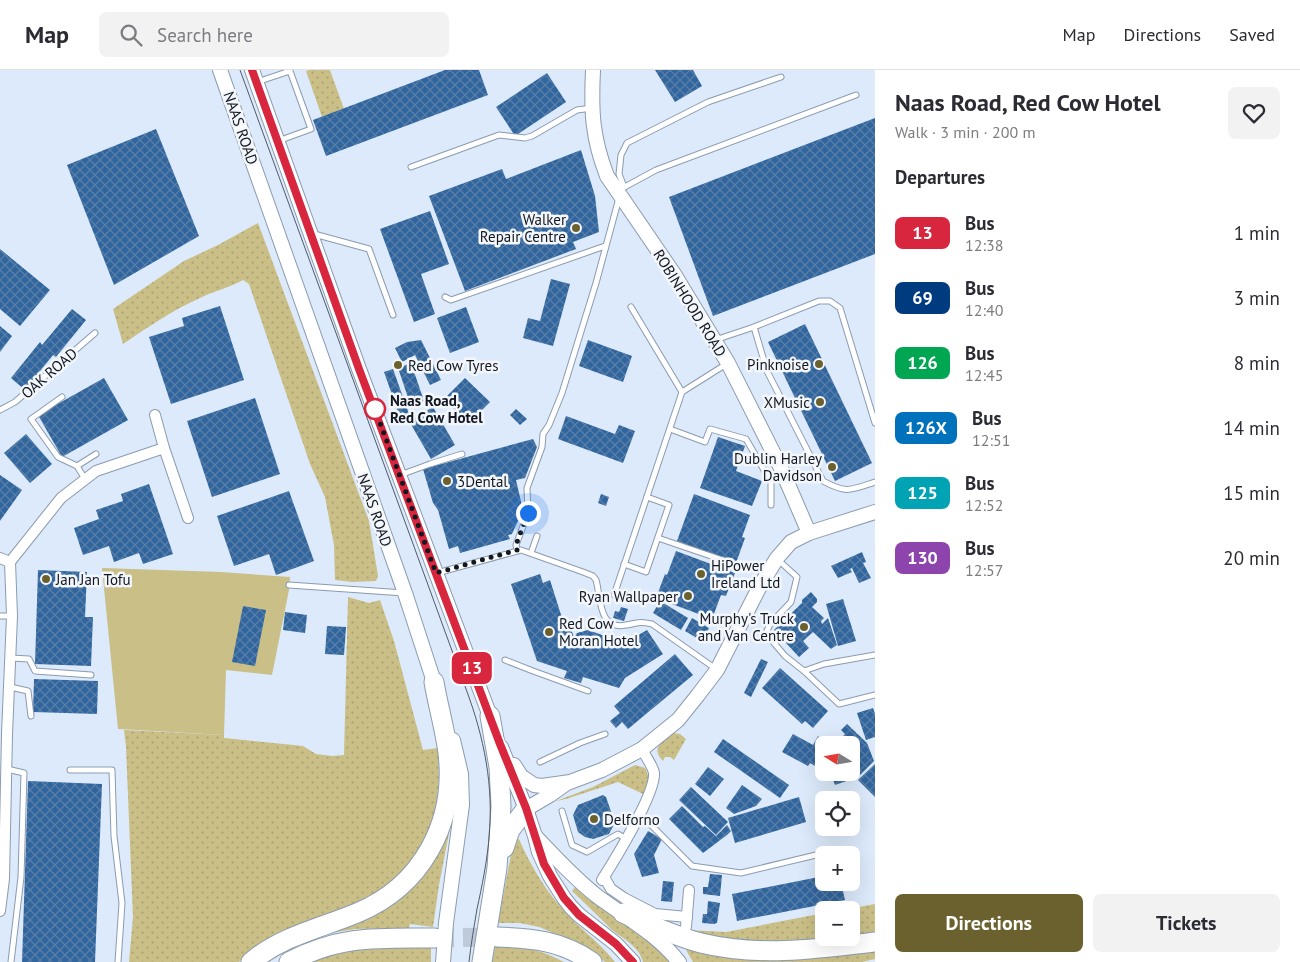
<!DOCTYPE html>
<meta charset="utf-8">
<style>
:root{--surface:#fff;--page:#f2f2f3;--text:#2b2b33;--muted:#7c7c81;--line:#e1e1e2;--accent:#6b612e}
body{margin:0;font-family:"PT Sans",sans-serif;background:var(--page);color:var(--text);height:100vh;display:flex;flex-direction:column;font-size:19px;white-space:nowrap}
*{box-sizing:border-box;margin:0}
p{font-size:16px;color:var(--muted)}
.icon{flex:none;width:28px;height:28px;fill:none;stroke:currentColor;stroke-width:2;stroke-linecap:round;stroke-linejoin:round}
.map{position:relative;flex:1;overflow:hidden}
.side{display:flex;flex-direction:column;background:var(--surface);width:425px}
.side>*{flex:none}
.badge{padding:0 10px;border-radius:8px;font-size:18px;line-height:32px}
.needle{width:32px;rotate:281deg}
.tools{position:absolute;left:815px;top:666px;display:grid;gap:10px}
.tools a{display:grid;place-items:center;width:45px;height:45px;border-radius:8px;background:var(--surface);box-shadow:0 5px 20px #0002;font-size:25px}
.you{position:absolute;width:25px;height:25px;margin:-12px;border:4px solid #fff;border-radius:50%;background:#1a73e8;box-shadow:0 0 0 8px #1a73e833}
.map>.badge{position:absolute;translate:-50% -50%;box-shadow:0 0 0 2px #fff}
h2{padding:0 20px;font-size:19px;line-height:45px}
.round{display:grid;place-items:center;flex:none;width:52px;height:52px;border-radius:8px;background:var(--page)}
.head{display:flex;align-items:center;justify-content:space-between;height:85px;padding:0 20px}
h1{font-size:24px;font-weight:700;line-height:38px}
.action{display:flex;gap:10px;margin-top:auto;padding:10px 20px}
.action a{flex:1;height:58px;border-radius:8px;background:var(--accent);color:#fff;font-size:20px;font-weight:700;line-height:58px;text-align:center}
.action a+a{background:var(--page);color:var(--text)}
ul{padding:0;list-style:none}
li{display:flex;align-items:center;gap:15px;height:65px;padding:0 20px}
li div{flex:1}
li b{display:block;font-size:19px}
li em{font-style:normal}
li .badge{min-width:55px;font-weight:700;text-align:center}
header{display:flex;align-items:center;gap:30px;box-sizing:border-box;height:70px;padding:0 25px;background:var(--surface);border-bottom:1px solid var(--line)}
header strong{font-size:24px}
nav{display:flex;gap:28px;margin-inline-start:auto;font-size:18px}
.search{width:350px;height:45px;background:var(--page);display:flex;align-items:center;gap:12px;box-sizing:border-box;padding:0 18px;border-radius:8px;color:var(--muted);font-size:19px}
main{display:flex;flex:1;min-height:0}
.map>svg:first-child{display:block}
</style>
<header>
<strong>Map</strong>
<div class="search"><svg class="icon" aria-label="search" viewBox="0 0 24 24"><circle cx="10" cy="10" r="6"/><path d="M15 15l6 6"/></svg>Search here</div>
<nav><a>Map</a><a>Directions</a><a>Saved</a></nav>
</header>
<main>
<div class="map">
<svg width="875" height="892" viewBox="0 0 875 892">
<defs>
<pattern id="grass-dots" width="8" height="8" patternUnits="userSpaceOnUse" patternTransform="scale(1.25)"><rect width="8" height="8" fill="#cabf87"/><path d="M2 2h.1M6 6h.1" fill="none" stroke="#aca374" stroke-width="1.8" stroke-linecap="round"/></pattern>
<pattern id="building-cross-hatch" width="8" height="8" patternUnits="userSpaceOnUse" patternTransform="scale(1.25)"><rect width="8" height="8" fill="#30659e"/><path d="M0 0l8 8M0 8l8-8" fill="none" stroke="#597ea7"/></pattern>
</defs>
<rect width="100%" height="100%" fill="#dceafb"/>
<g fill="url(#grass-dots)">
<polygon points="310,0 330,0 344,39 322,47 306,1"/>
<path d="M 258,153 L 369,451 L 378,506 L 376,511 L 352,512 L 335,510 L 334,475 L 325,427 L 310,394 L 249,214 L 243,210 C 229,218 214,221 200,228 C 173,240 148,257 123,274 L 113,239 L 184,191 L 218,175 Z"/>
<polygon points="348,527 369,533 380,530 394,571 423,680 438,678 439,708 436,740 423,776 400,805 375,823 341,840 253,879 239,892 129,892 133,847 126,677 124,660 224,665 224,668 303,676 316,684 332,686 344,685"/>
<path d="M 674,663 L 680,664 L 686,669 L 674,690 L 670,687 L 665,687 L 663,691 C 650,677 663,672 674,663 Z"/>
<path d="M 635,695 L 645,698 C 651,708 648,715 645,725 L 618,712 L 566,729 L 556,731 L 593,717 Z"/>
<polygon points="453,729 450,758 439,815 433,857 410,854 409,858 356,859 330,863 279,885 269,892 259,892 410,816"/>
<path d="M 519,769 C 531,797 547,823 568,845 C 583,861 601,874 615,892 L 605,892 L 594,883 L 576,872 L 539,857 L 520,853 L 498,853 L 512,779 L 516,771 Z"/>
<path d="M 575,817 L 596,835 L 658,876 L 672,892 L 643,892 C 639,876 623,869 611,859 C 598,846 585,833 572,821 Z"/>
<polygon points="875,834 875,863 851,866 851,840 842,840"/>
<path d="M 824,843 L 824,868 L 836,868 C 800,871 761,875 725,869 C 712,867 699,863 687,860 L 726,862 Z"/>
<polygon points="431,874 431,892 301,892 336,879"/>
<path d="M 495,877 C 523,876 539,879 564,892 L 492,892 Z"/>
<polygon points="691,877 875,877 875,889 862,892 693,892 686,880"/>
</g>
<polygon fill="#cabf87" points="102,498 221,502 290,507 289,520 272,605 226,600 224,665 118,659"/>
<g fill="url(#building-cross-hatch)">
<polygon points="445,0 479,0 488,25 326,86 313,50"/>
<polygon points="655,0 693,0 702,16 675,32"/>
<polygon points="547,3 566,32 515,66 496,37"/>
<polygon points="875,48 875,184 713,246 669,127"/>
<polygon points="156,59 199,166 114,215 67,95"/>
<polygon points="581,80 595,126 599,162 573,172 576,179 465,221 429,126 502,99 506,109"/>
<polygon points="430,141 449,194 421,204 435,244 414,252 380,159"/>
<polygon points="0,179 50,220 20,256 0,239"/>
<polygon points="551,209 570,214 553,276 523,268 528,248 540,251"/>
<polygon points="220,236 244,310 171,334 149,267 184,256 182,248"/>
<polygon points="466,237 479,272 450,283 437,248"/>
<polygon points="72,239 86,250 56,287 53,285 25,320 11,308 40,272 42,275"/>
<polygon points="805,254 872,393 835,411 768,272"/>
<polygon points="0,256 12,266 0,282"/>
<polygon points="421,270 441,310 430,315 415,285 402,292 395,278 407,272"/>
<polygon points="588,270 632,286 623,312 579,296"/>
<polygon points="411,293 424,331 411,336 398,298"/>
<polygon points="393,299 409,344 400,347 384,302"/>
<polygon points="104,308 128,350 62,387 38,345"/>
<polygon points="465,308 490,332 469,353 444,329"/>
<polygon points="255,328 280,404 212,427 187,351"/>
<polygon points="433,337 455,375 431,389 409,351"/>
<polygon points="516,339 527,349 520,355 510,345"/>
<polygon points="566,346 615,364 619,355 635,361 623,393 558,369"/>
<polygon points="26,364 52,394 30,413 4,383"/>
<polygon points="718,367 745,376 736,401 762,411 752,436 700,418"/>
<polygon points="533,369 537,377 525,408 516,410 523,440 512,464 508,465 510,469 460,483 458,476 449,479 438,440 433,433 423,399"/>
<polygon points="0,405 22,420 0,451"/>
<polygon points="149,414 173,484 143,494 139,483 114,492 109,476 83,485 74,458 99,449 96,440 123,431 121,424"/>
<polygon points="289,421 314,491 276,505 269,484 234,496 217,446"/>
<polygon points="601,424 609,427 606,436 598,433"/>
<polygon points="694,424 750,445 742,467 745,468 736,493 677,471"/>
<polygon points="676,481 735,503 726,526 721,525 712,549 656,528 665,504 667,505"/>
<polygon points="862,482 866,492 863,493 871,508 859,513 852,498 850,499 852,502 838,508 831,496"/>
<polygon points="38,500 87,502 85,547 93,547 91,596 35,594"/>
<polygon points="540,504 543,513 550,510 563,551 568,549 574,568 577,563 588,560 616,570 621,575 647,560 663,584 625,608 619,618 583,607 581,613 564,608 567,601 537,591 511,514"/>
<polygon points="811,522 817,529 817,532 812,537 824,548 821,551 822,554 828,548 837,575 831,579 813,562 803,571 809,578 799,587 774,560 802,533 802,530"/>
<polygon points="843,529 856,571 838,576 826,534"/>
<polygon points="660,531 688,548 681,560 653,543"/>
<polygon points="243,536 266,540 255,596 232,592"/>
<polygon points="621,537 628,539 624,551 613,548 615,541 619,542"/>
<polygon points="285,542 307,545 305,563 283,560"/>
<polygon points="692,548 709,558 702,571 685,561"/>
<polygon points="327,556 346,557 344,585 325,584"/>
<polygon points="675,584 693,605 628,659 622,652 616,658 610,651 620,643 614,636"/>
<polygon points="761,589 768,592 751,627 744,623"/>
<polygon points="780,598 828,641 813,658 805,651 802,654 762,618"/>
<polygon points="34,609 98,611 97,644 33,642"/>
<polygon points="873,638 875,644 875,667 866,670 857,643"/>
<polygon points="847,654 867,673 874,691 860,705 851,698 851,675 835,675 845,664 841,660"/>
<polygon points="793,664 813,675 818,666 824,674 824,701 810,693 808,696 782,682"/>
<polygon points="723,669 789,715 780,728 714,682"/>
<polygon points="875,694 875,727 858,710"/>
<polygon points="708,697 724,709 710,726 695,714"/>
<polygon points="837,702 849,702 852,709 835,715 831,704"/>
<polygon points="28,711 102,714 95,892 22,892"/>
<polygon points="742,715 762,729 756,736 734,744 726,738"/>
<polygon points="691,717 728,752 716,765 679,730"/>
<polygon points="603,725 606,727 615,753 609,764 593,769 585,767 578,762 573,745 578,735"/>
<polygon points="799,727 806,752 735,773 728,748"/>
<polygon points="682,736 703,757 705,756 716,766 727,755 731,761 727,765 703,783 669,749"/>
<polygon points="648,761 662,769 654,785 659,803 642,807 634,784"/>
<polygon points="710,804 722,805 720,826 703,824 703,817 708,817"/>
<polygon points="824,806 824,812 841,812 845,830 737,851 732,824"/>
<polygon points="663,811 674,812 672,832 661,831"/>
<polygon points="708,831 720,833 717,853 716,853 715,854 702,853 703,844 707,844"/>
</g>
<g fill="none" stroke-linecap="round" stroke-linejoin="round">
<polyline stroke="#becada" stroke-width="19" stroke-dasharray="19 9" stroke-linecap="butt" points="435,868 497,867"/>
<defs>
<g id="lane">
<polyline points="257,12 290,1 311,59 278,71"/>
<polyline points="411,97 499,65 525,68 532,66 577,40 592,38"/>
<polyline points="624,117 619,104 621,85 627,73 708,32 781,7"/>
<polyline points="619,120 656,100 856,25"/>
<polyline points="314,164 369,179 393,245"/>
<polyline points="445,227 451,230 605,176"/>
<polyline points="631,237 682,322"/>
<path d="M 754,257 L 767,301 L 823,411 C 847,424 851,420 875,412"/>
<polyline points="715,270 754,257 819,231 830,231 840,238 875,353"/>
<polyline points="62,327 31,349 58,387 77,396"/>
<polyline points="0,340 15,332 95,263"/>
<polyline points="670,359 705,372 710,359 746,369 771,412 771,435"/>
<polyline points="400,405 430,394 462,384"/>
<polyline points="85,409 77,396 96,384"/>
<polyline points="658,468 746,498"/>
<polyline points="517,480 516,475 528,443 527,418 542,377 543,364 549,355 562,323 596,213 619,128"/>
<polyline points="531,483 537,466"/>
<polyline points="777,489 797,507 791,532 770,554 767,561 768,566 785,586 804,601 824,594 875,585"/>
<polyline points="624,494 646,502 669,435 647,427"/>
<path d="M 437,503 L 521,480 L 583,502 L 593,506 L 596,510 C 601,527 598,561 626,555 C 639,553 638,551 652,554 L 716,599"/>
<polyline points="289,515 404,523"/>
<polyline points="614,525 682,322 728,293"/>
<polyline points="0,546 12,546"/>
<polyline points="10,588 29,589 35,601 91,605"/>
<polyline points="505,590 533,601 588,621"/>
<polyline points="804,601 839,634 875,625"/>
<polyline points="10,617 28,621 31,646"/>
<polyline points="540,692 580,673 605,664"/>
<polyline points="7,699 24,703 21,807 11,892"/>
<polyline points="70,700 112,700 114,766 122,833 118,892"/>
<polyline points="562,741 572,775 587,782 618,764 626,769"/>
<polyline points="640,744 692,796 741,803 816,785"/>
</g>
<g id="street">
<polyline points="155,345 164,378 188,448"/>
<polyline points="0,488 10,492"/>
<polyline points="10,492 61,428 96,401 164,378"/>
<polyline points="604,807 611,819 624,828 655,844 687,847"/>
<path d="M 602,810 C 614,791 656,723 654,703 C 653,696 645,686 642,679"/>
<polyline points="0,841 4,809 7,664 12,546 10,492"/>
<polyline points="686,857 689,820"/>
</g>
<g id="secondary">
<polyline points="220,0 405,523 437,621"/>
<polyline points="252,0 359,299 493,654"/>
<path d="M 593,0 C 591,41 592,67 607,106 L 674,204 L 728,293 L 781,398 L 809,463"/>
<polyline points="501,677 526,739 535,766 539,782 550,806 564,828 571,837 579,845 616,874 633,892"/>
<polyline points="514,695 521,706 534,715 542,716 570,712 602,700 642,679 678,650 698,625 717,600 760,516 777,488 791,472 809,463 875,442"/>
<polyline points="526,739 550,725 567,713"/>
<path d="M 536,767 C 555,787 575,809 597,826 C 625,847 657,864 679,892"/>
<polyline points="443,892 446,853 462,735 461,704 453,670"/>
</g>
<g id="highway">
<polyline points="504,778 510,760 526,739"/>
<path d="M 623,843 C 648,854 674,866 701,873 C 758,887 817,879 875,872"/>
<path d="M 497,867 C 533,868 562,871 592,892"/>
<path d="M 251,892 C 282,866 321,858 357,843 C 422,816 456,753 448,683 C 445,659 438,636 434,612"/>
<path d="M 289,892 C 340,865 379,868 435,868"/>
<polyline points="482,892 497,798 501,736 499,697 490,646"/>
</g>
</defs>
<use href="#lane" stroke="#8b9baf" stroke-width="7"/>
<use href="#street" stroke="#8b9baf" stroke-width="12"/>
<use href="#secondary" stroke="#8b9baf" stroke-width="16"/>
<use href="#highway" stroke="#8b9baf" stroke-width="21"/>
<use href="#lane" stroke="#fff" stroke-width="5"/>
<use href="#street" stroke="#fff" stroke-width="10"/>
<use href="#secondary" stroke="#fff" stroke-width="14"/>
<use href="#highway" stroke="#fff" stroke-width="19"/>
<path stroke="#525b66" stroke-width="1" d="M 240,0 L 466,619 C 484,667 494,716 489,768 C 487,792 482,816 477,839 C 474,857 471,874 469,892"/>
</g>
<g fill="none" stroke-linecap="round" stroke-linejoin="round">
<defs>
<polyline id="line" points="252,0 359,299 500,674 526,738 544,794 564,828 572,837 579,845 616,874 633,892"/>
</defs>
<use href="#line" stroke="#fff" stroke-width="11"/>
<use href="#line" stroke="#d7263d" stroke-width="8"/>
<polyline stroke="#121820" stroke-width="5" stroke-dasharray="0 9" points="375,339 373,334 436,503 517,480 516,475 528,443"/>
</g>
<g fill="#6b612e" stroke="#f3f6fb" stroke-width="2">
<circle cx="576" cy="158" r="5"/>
<circle cx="819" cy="294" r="5"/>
<circle cx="398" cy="295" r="5"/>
<circle cx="820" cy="332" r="5"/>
<circle cx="832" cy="397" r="5"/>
<circle cx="447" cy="411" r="5"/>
<circle cx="701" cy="504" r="5"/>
<circle cx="46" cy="509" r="5"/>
<circle cx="688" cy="526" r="5"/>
<circle cx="804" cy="557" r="5"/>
<circle cx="549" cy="562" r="5"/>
<circle cx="594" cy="749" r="5"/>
</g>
<circle fill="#fff" stroke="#d7263d" stroke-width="2.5" cx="375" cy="339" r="10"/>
<g text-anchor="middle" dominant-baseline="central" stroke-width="5" stroke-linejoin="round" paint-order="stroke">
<g font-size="15" fill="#121820" stroke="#f3f6fb">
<text transform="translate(241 58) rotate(71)">NAAS ROAD</text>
<text transform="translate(690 233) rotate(58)">ROBINHOOD ROAD</text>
<text transform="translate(49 303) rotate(-41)">OAK ROAD</text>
<text transform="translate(375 440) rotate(71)">NAAS ROAD</text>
</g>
<g font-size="15" fill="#121820" stroke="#f3f6fb" text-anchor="end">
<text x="566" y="149">Walker<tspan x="566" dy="17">Repair Centre</tspan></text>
<text x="809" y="294">Pinknoise</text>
<text x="408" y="295" text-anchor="start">Red Cow Tyres</text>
<text x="810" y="332">XMusic</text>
<text x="822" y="388">Dublin Harley<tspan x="822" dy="17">Davidson</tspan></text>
<text x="457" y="411" text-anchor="start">3Dental</text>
<text x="711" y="495" text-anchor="start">HiPower<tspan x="711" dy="17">Ireland Ltd</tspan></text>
<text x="56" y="509" text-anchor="start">Jan Jan Tofu</text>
<text x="678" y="526">Ryan Wallpaper</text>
<text x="794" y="548">Murphy's Truck<tspan x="794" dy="17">and Van Centre</tspan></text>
<text x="559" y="553" text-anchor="start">Red Cow<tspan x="559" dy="17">Moran Hotel</tspan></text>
<text x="604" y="749" text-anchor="start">Delforno</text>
</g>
<g font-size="15" font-weight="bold" fill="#121820" stroke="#f3f6fb" text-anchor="start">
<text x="390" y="330">Naas Road,<tspan x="390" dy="17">Red Cow Hotel</tspan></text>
</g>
</g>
</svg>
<div class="tools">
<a><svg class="needle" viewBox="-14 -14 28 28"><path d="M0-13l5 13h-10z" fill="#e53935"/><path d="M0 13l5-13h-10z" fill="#7c7c81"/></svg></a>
<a><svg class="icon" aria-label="locate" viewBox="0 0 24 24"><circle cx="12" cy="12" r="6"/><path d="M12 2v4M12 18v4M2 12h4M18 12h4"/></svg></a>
<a>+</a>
<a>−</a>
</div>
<div class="you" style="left:528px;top:443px"></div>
<b class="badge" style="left:472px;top:598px;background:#d7263d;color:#fff">13</b>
</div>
<section class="side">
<div class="head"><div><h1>Naas Road, Red Cow Hotel</h1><p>Walk · 3 min · 200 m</p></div><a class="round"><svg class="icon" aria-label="heart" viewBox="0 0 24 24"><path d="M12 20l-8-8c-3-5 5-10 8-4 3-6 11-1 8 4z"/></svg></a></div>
<h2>Departures</h2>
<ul>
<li><span class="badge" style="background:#d7263d;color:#fff">13</span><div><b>Bus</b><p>12:38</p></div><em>1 min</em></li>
<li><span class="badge" style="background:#003b80;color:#fff">69</span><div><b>Bus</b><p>12:40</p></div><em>3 min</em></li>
<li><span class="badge" style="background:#00a651;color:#fff">126</span><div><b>Bus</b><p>12:45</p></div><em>8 min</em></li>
<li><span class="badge" style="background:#0072bc;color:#fff">126X</span><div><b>Bus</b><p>12:51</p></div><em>14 min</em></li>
<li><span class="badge" style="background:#00a3b4;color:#fff">125</span><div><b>Bus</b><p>12:52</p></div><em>15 min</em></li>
<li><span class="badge" style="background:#8e44ad;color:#fff">130</span><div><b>Bus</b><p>12:57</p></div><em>20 min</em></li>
</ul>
<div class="action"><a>Directions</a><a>Tickets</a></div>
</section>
</main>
